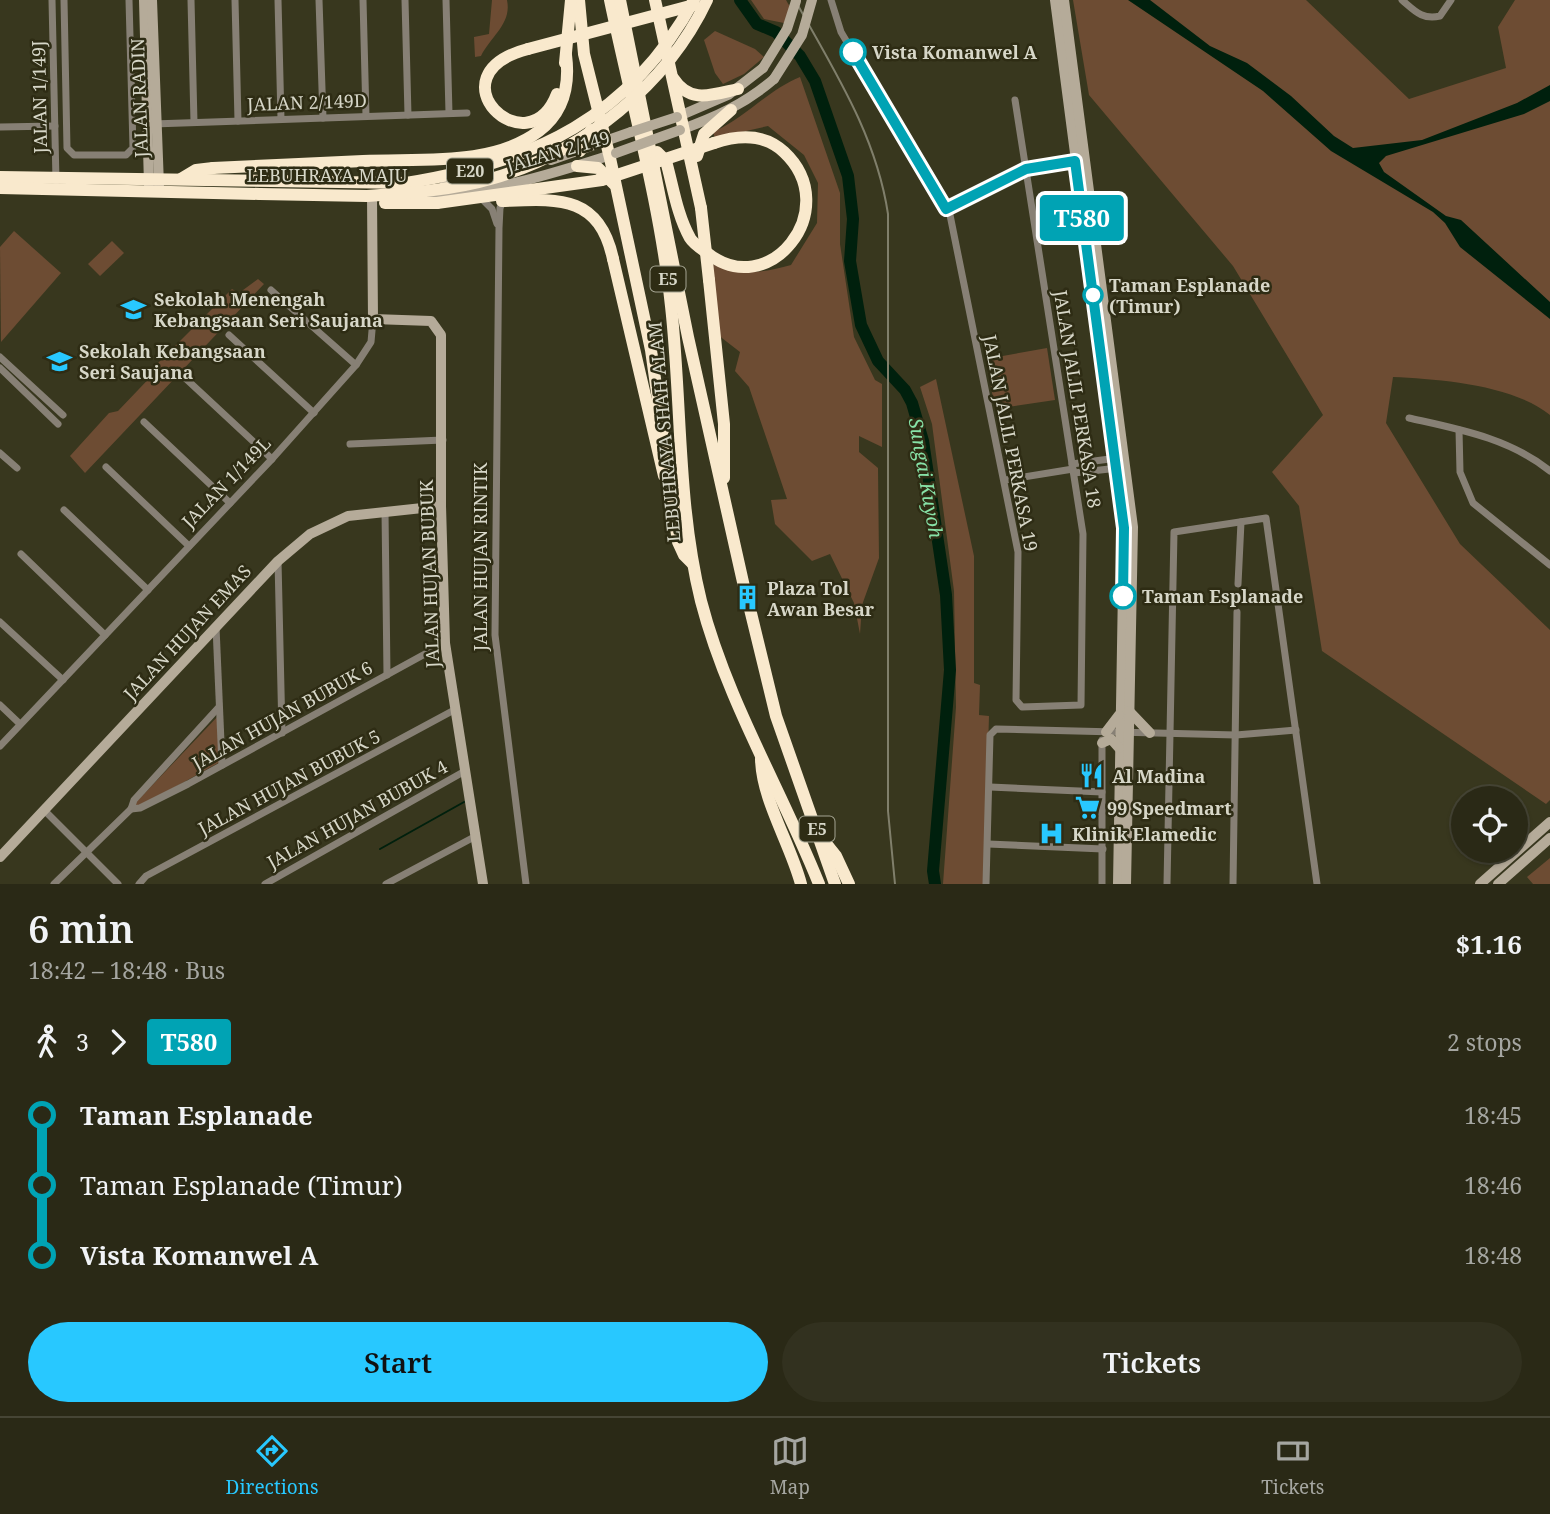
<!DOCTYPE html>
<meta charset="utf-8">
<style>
:root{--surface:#2a2916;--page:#32311f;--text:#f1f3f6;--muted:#a5a6a1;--line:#464535;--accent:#28c8ff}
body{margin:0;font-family:"Noto Serif",serif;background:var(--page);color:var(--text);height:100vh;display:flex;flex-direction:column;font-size:26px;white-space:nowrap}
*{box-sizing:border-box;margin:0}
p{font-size:23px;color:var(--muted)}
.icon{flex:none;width:38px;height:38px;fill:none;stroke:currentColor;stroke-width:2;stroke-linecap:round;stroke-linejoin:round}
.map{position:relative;height:884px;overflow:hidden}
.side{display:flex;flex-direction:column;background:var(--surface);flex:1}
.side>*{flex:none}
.badge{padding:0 14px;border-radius:5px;font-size:24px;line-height:46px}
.tools{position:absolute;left:1451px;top:786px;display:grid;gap:14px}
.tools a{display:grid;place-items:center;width:77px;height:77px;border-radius:50%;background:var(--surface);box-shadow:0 2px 5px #0004,0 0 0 2px var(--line);font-size:35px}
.map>.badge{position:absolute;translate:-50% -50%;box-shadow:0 0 0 4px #fff}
.legs{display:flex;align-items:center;gap:10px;height:77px;padding:0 28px;font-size:23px}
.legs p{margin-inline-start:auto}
.head{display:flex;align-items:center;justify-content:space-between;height:119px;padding:0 28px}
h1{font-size:38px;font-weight:600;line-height:52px}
.button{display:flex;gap:14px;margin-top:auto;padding:14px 28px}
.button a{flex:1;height:80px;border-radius:42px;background:var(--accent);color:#111;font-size:28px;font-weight:600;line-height:80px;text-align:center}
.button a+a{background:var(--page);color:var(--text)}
ul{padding:0 28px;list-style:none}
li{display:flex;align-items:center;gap:24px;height:70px;font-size:26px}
li i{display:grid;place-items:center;width:10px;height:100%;margin:0 9px;background:currentColor}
li i::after{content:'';width:18px;height:18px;margin:-9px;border:5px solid;border-radius:50%;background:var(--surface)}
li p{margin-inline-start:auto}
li:first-child i{background:linear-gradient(#0000 50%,currentColor 0)}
li:last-child i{background:linear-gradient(currentColor 50%,#0000 0)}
.tabs{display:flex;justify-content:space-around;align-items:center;height:98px;border-top:2px solid var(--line);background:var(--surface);font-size:19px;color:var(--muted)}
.tabs a{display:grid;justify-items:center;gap:4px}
.tabs .active{color:var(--accent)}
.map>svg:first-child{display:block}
</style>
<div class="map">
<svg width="1550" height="884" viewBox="0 0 1550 884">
<rect width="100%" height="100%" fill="#38371e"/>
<g fill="#6d4c33">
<path d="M 492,0 L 507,0 C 512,24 491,36 481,56 L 475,57 L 474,37 L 489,34 Z"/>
<polygon points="751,0 786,0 790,7 784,23 764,19"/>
<path d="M 1073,0 L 1306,0 L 1409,99 L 1506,68 L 1498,27 L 1515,0 L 1550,0 L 1550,415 C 1513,385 1440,379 1393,377 L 1386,423 L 1460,544 L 1550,630 L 1550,800 L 1546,804 L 1322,651 L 1299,506 L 1272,472 L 1323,415 L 1233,266 L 1089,95 Z"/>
<polygon points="715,31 755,49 764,57 744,74 723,84 715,73 704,40"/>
<path d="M 800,77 L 840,193 L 840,244 L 854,337 L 875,380 L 882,384 L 882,447 L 859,436 L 859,452 L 878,468 L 879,558 L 862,605 L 860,634 L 854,603 L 830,554 L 812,561 L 775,524 L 771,500 L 787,499 L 749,387 L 735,371 L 740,352 L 718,335 L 712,264 C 741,276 762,273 791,265 L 817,223 L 818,183 L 804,155 L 768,126 L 715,138 L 713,132 C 745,118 768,90 800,77 Z"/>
<polygon points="14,231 61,273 1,342 0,247"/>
<polygon points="112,241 124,253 100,276 88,264"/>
<polygon points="258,279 264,284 85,473 70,456 109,413 118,411 159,368 157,364 232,289 239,293"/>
<polygon points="1047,348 1055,400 995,409 986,359"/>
<polygon points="936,379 974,556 974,683 980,685 979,715 989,716 984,884 943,884 956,707 954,591 932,424 920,387"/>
<polygon points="220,714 220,762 123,816"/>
<polygon points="1550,858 1550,884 1533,884 1527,877"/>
</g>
<polygon fill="#00200d" points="1128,0 1150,0 1210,46 1247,63 1291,96 1334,136 1353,148 1422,140 1517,103 1550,85 1550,101 1524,114 1386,156 1379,163 1384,172 1446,216 1461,220 1550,302 1550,319 1460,247 1445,223 1433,212 1331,151 1263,91"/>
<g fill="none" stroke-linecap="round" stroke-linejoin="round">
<polyline stroke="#00200d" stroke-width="2" points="380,849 464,802"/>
<polyline stroke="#00200d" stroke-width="12" points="740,0 757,24 776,32 800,56 815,81 848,176 853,219 850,261 861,325 878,361 905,390 912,403 923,441 946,595 950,670 933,871 935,884"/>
<g stroke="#878075" stroke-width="7">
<polyline points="52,0 56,181"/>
<polyline points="64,0 67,148 74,155 126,155 133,148 129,0"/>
<polyline points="191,0 194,122"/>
<polyline points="235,0 238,121"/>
<polyline points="278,0 281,119"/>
<polyline points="319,0 323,118"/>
<polyline points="363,0 366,116"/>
<polyline points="405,0 408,115"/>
<polyline points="446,0 449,113"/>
<polyline points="831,0 841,32 946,209 1026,168 1078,160"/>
<path d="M 1402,0 C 1415,11 1422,20 1440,16 L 1451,0"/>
<polyline points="153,124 467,113"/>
<polyline points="0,127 55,126"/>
<polyline points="479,196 492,209 497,224"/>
<polyline points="504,199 500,208 499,228 495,635 526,884"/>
<polyline points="949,210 1018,552 1016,700 1022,707 1081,705 1083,534 1015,100"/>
<polyline points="271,290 356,365"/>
<polyline points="229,335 314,413"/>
<polyline points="0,357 63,415"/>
<polyline points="0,368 58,424"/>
<polyline points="184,377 272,459"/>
<path d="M 1409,418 C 1458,429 1509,438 1550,471"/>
<polyline points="144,422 230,503"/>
<polyline points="1459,430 1460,472 1473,503 1550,565"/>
<polyline points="350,444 443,440"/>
<polyline points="0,453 17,468"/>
<polyline points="1072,464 1117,458"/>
<polyline points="106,467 189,546"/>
<polyline points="1074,473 1118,468"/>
<polyline points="1005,480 1073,469"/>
<polyline points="64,510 148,590"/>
<polyline points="385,511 387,675"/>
<polyline points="21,554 105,635"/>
<polyline points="278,561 282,733"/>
<polyline points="1238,584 1241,522"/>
<polyline points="0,622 63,680"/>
<polyline points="216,627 222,765"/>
<polyline points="0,705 20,724"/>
<polyline points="1102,740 1102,884"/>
<polyline points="0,746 272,459 356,365 371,342 373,319"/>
<polyline points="990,787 1102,792"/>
<polyline points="131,809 140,808 188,784 445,643"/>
<polyline points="44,810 118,884"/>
<polyline points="988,844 1103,849"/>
<polyline points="54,884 131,809 134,800 218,708"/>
<polyline points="139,884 146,876 456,709"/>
<polyline points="265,884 465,771"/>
<polyline points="386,884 476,836"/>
<polyline points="986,884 990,735 996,729 1236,735 1296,730"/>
<polyline points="1167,884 1174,532 1266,518 1317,884"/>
<polyline points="1233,884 1237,612"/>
</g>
<g stroke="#b5ab99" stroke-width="10">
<polyline points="144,0 149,185"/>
<polyline points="152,0 159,185"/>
<polyline points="1055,0 1124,528 1118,884"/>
<polyline points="1064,0 1133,527 1126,884"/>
<polyline points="677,117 728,95 763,68"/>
<path d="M 680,130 C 716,117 745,104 774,79"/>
<polyline points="551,160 631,132"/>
<polyline points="445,181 481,176"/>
<polyline points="372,197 373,319 431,321 441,335 441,506 445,643 483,884"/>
<path d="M 416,197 C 484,195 549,175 614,154"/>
<polyline points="1129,711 1150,733"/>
<polyline points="1106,732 1119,715"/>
<polyline points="1102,743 1111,739 1119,748"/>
<polyline points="0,857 278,561 310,534 348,516 441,506"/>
<polyline points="1480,884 1550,822"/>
<polyline points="1498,884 1550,838"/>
</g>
<g stroke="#f9e9cd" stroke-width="12">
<polyline points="579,0 584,54 610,158 651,350 678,542 684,555 692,563"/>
<path d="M 610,0 C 631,101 660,203 671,306 C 682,405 677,504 701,601 C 727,701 781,789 819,884"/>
<polyline points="620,0 688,337 745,591"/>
<polyline points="655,0 701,208"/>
<path d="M 528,49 C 429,75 528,170 557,94"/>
<polyline points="565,63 571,0"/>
<path d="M 673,78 C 690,104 711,95 738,89"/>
<polyline points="580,151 591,130"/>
<path d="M 657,152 L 666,161 C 673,186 677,215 690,238 C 693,243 700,248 706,252 C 768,304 845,209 784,152 C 764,133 738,135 714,143"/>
<polyline points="697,156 704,134 731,110"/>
<polyline points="577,166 598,168 614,184"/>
<path d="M 213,168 C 263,166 313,163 363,161 C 418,158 492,167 539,131 C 564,112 570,85 566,55"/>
<polyline points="260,194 367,196"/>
<polyline points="385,203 437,203"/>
<polyline points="613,259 664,476"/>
<polyline points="709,280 724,424 724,478"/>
<polyline points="749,605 776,716 835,884"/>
<path d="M 761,759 C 762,800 790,843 801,884"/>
<polyline points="824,841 836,856 849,884"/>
</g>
<path stroke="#807f6b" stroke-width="2" d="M 795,0 C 833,69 876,134 888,214 L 888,811 L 895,884"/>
<g stroke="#b5ab99" stroke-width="10">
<polyline points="763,68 787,29 796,1"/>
<polyline points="774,79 802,35 812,0"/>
<polyline points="631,132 677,117"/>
<polyline points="616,153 680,130"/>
</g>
<g stroke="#f9e9cd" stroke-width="12">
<polyline points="528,49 694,5"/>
<path d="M 0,177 L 406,183 C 533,163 631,117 694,0"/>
<polyline points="181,179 196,170 213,168"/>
<polyline points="0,188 260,194"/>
<path d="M 367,196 C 410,193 453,190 494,178 C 584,151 667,85 707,0"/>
<path d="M 502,201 C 557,199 599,194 613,259"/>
<polyline points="437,203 602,180 714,143"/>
<polyline points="701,208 709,280"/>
</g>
</g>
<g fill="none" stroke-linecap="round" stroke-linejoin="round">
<defs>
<polyline id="line-1" points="853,52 946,209 1026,169 1075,161 1124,528 1123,596"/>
</defs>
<use href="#line-1" stroke="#fff" stroke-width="16"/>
<use href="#line-1" stroke="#00a3b4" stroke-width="10"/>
</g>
<defs>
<symbol id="school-bare" viewBox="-9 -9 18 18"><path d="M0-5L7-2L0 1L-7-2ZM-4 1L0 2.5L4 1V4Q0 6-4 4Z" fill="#28c8ff" stroke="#2e2c14" stroke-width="2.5" paint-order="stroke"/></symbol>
<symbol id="building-bare" viewBox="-9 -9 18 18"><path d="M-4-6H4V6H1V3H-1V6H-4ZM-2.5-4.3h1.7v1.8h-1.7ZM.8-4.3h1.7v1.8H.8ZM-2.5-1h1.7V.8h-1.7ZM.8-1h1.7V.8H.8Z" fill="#28c8ff" stroke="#2e2c14" stroke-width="2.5" paint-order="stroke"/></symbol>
<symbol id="restaurant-bare" viewBox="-9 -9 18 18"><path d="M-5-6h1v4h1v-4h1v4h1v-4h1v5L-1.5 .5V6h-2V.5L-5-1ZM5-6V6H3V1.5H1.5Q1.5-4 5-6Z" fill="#28c8ff" stroke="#2e2c14" stroke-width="2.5" paint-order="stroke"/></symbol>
<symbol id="supermarket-bare" viewBox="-9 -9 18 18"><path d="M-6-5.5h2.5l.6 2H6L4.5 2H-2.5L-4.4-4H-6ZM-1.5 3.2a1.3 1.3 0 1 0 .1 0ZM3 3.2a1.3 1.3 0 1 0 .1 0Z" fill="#28c8ff" stroke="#2e2c14" stroke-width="2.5" paint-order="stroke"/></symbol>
<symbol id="hospital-bare" viewBox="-9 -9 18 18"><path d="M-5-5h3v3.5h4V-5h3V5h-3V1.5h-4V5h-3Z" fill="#28c8ff" stroke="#2e2c14" stroke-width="2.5" paint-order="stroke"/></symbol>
</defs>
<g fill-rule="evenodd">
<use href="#school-bare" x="116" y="292" width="35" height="35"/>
<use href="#school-bare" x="42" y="344" width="35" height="35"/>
<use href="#building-bare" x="730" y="580" width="35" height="35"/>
<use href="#restaurant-bare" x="1074" y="758" width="35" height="35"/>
<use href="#supermarket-bare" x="1070" y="790" width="35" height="35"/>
<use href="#hospital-bare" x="1034" y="816" width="35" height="35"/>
</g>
<g fill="#fff" stroke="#00a3b4" stroke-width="3.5">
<circle cx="853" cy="52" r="12"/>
<circle cx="1093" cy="295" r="9"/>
<circle cx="1123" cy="596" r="12"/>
</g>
<g text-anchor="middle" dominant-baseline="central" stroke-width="5" stroke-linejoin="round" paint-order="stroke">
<g fill="#2e2c14" stroke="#a4a492" stroke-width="2">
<rect x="447" y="158.5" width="46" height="25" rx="5"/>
<rect x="650.5" y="266.5" width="35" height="25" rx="5"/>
<rect x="799.5" y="816.5" width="35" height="25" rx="5"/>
</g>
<g font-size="16" font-weight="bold" fill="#d7d7c8">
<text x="470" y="171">E20</text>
<text x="668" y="279">E5</text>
<text x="817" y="829">E5</text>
</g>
<g font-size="18" font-weight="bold" fill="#d7d7c8" stroke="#2e2c14" text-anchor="start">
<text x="872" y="52">Vista Komanwel A</text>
<text x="1109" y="285">Taman Esplanade<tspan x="1109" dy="21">(Timur)</tspan></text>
<text x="1142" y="596">Taman Esplanade</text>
</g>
<g font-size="18" fill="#d7d7c8" stroke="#2e2c14">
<text transform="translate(39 97) rotate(-91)">JALAN 1/149J</text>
<text transform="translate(139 98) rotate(-92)">JALAN RADIN</text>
<text transform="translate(307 102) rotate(-2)">JALAN 2/149D</text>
<text transform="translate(558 151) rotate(-16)">JALAN 2/149</text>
<text x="327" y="175">LEBUHRAYA MAJU</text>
<text transform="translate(1078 399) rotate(81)">JALAN JALIL PERKASA 18</text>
<text transform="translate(664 432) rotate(-95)">LEBUHRAYA SHAH ALAM</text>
<text transform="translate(1011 443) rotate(79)">JALAN JALIL PERKASA 19</text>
<text transform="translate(226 482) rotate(-46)">JALAN 1/149L</text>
<text transform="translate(480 557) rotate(-90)">JALAN HUJAN RINTIK</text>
<text transform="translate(429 574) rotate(-92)">JALAN HUJAN BUBUK</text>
<text transform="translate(187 632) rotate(-47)">JALAN HUJAN EMAS</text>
<text transform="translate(282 715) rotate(-29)">JALAN HUJAN BUBUK 6</text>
<text transform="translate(289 782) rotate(-28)">JALAN HUJAN BUBUK 5</text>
<text transform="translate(357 814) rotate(-29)">JALAN HUJAN BUBUK 4</text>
</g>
<g font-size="18" font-weight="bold" fill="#d7d7c8" stroke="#2e2c14" text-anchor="start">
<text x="154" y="299">Sekolah Menengah<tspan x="154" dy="21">Kebangsaan Seri Saujana</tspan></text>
<text x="79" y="351">Sekolah Kebangsaan<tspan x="79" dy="21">Seri Saujana</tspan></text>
<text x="767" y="588">Plaza Tol<tspan x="767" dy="21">Awan Besar</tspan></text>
<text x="1112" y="776">Al Madina</text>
<text x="1107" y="808">99 Speedmart</text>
<text x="1072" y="834">Klinik Elamedic</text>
</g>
<g font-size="19" font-style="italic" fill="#87e2a7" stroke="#2e2c14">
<text transform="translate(926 478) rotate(80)">Sungai Kuyoh</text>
</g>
</g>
</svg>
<div class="tools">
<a><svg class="icon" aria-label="locate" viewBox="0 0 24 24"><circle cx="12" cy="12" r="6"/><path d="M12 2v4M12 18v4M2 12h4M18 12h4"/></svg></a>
</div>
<b class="badge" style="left:1082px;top:218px;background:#00a3b4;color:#fff">T580</b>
</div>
<section class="side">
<div class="head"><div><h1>6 min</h1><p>18:42 – 18:48 · Bus</p></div><b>$1.16</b></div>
<div class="legs"><svg class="icon" aria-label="walk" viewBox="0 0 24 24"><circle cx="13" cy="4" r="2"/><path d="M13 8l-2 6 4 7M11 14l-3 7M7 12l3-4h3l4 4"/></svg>3<svg class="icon" aria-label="forward" viewBox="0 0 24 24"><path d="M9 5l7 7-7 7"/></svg><b class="badge" style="background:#00a3b4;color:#fff">T580</b><p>2 stops</p></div>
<ul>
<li><i style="color:#00a3b4"></i><b>Taman Esplanade</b><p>18:45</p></li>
<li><i style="color:#00a3b4"></i><span>Taman Esplanade (Timur)</span><p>18:46</p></li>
<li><i style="color:#00a3b4"></i><b>Vista Komanwel A</b><p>18:48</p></li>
</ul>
<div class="button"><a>Start</a><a>Tickets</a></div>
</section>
<nav class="tabs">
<a class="active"><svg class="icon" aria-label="directions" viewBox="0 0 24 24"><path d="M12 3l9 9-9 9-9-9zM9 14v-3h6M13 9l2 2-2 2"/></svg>Directions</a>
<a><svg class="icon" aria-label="map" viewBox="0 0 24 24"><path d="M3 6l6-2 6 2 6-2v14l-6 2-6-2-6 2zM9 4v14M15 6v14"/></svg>Map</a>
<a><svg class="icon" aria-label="tickets" viewBox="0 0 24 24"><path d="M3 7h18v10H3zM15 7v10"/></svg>Tickets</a>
</nav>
